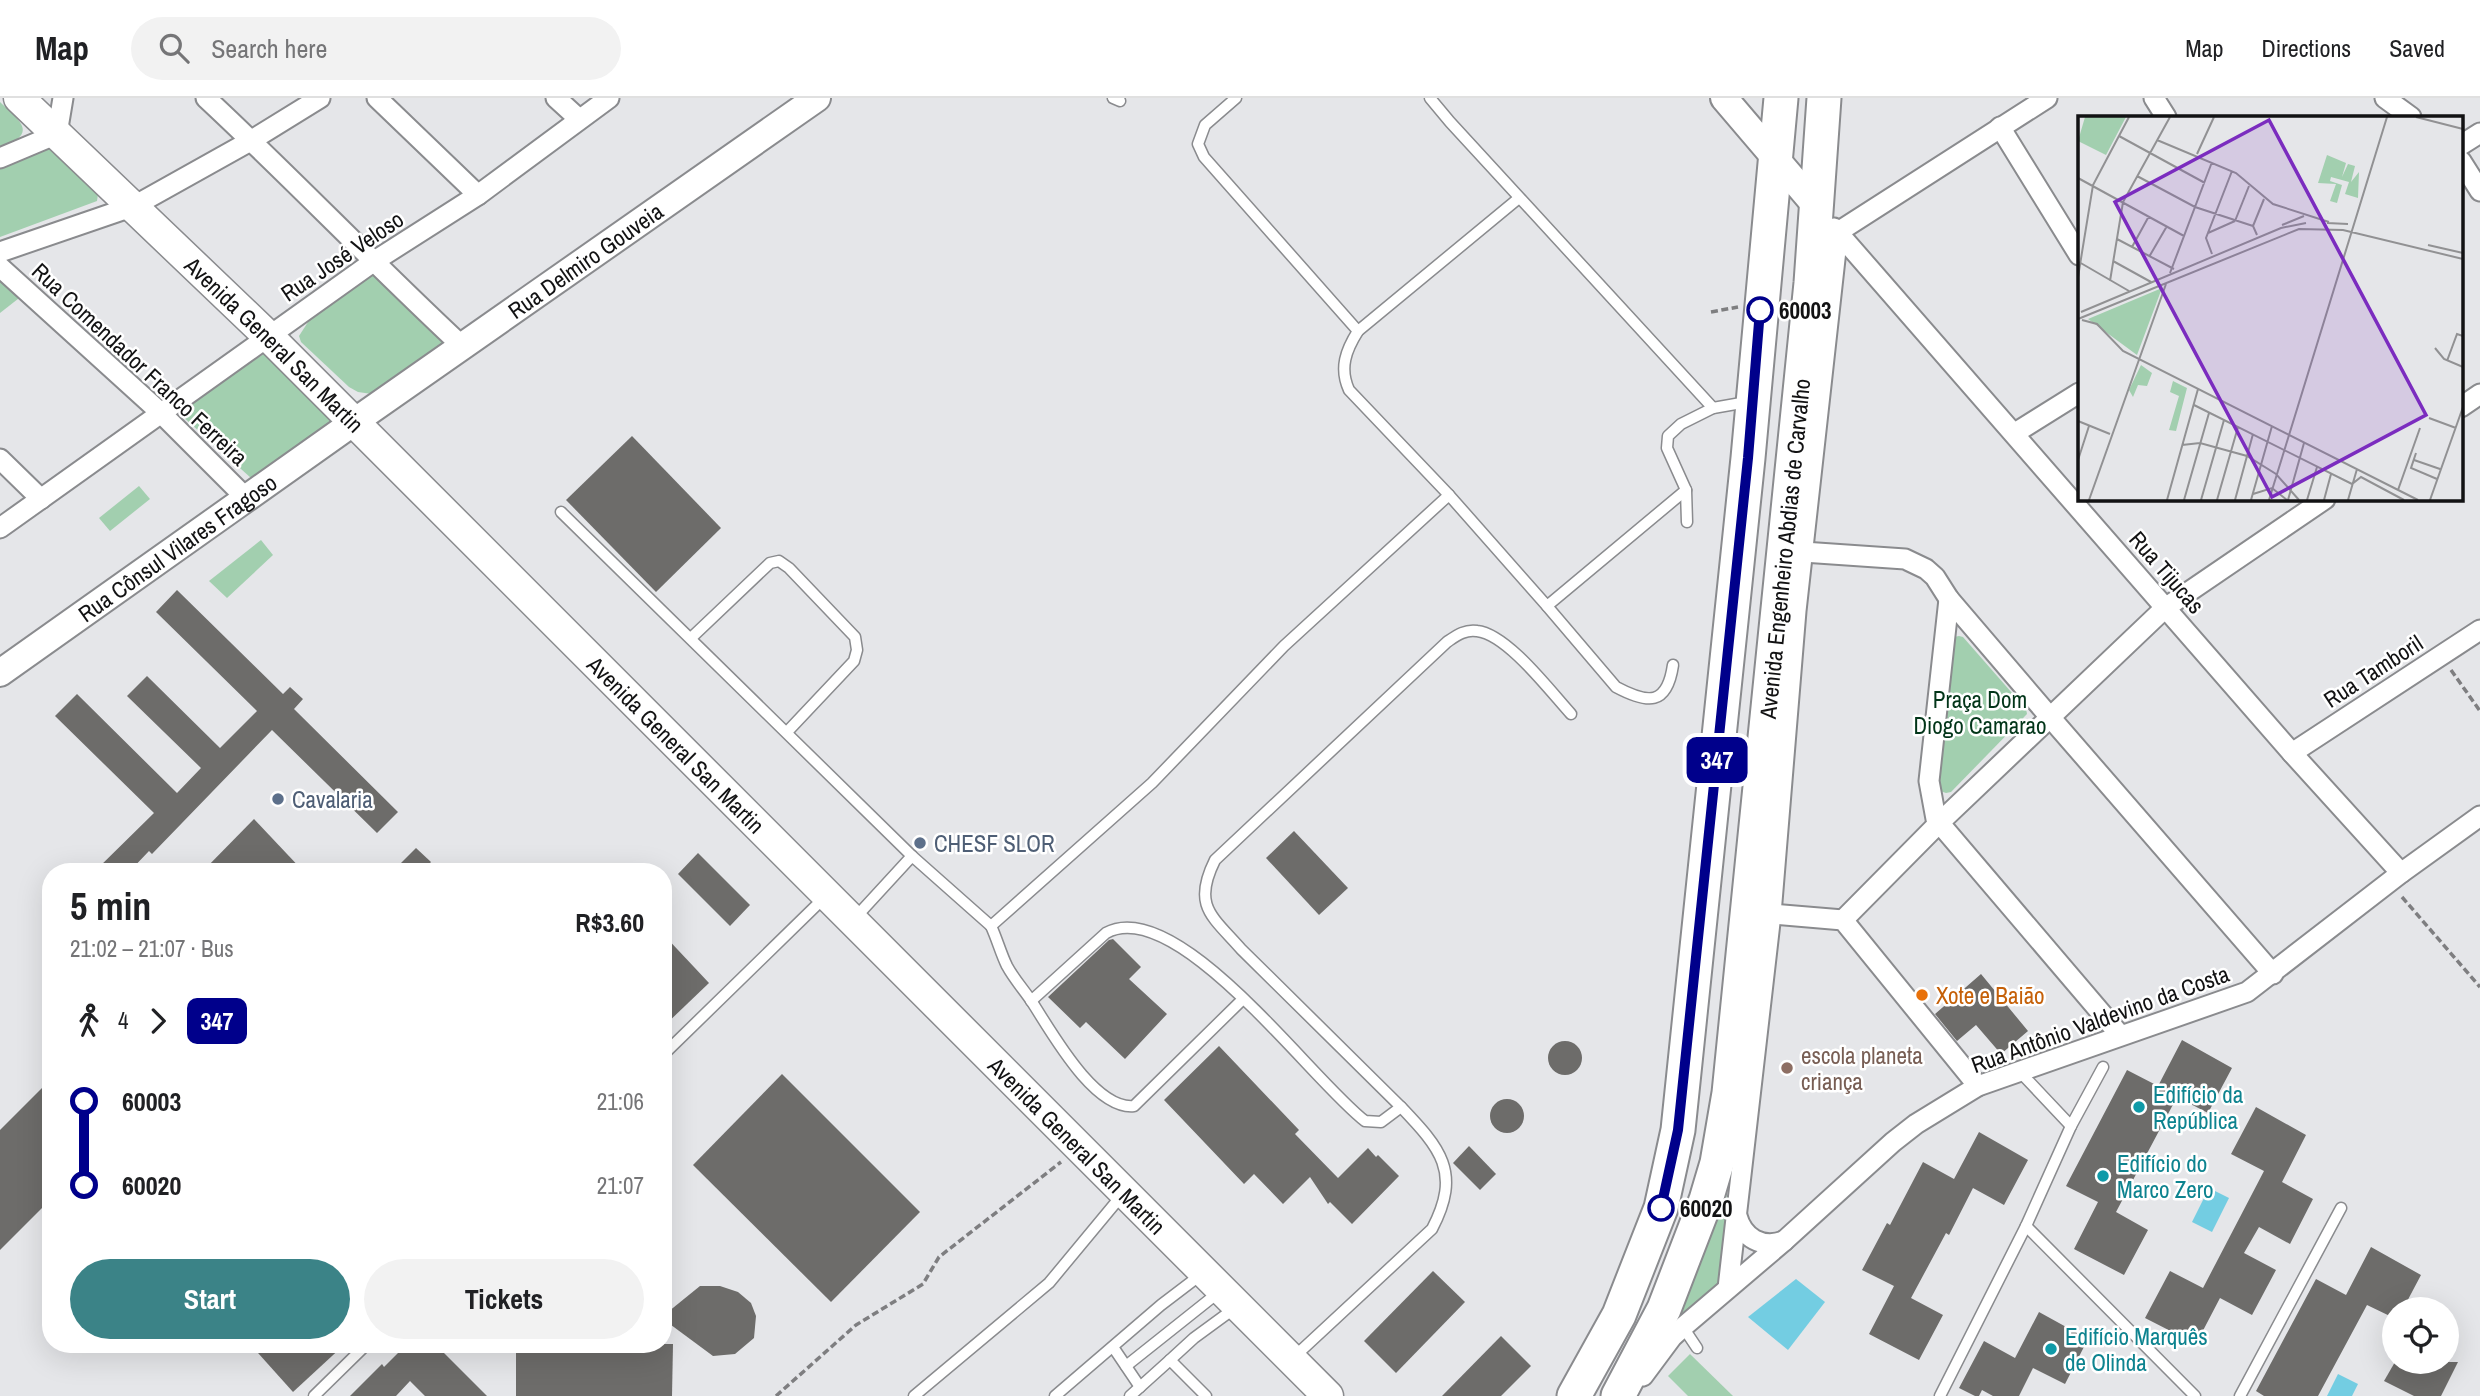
<!DOCTYPE html>
<meta charset="utf-8">
<style>
:root{--surface:#fff;--page:#f2f2f2;--text:#202124;--muted:#757577;--line:#e0e0e0;--accent:#3b8387}
body{margin:0;font-family:"Archivo Narrow",sans-serif;background:var(--page);color:var(--text);height:100vh;display:flex;flex-direction:column;font-size:26px;white-space:nowrap}
*{box-sizing:border-box;margin:0}
p{font-size:23px;color:var(--muted)}
.icon{flex:none;width:38px;height:38px;fill:none;stroke:currentColor;stroke-width:2;stroke-linecap:round;stroke-linejoin:round}
.map{position:relative;flex:1;overflow:hidden}
.sheet{position:absolute;left:42px;top:765px;width:630px;height:490px;display:flex;flex-direction:column;background:var(--surface);border-radius:28px;box-shadow:0 7px 28px #0002}
.sheet>*{flex:none}
.badge{padding:0 14px;border-radius:10px;font-size:24px;line-height:46px}
.fabs{position:absolute;left:2382px;top:1199px;display:grid;gap:14px}
.fabs a{display:grid;place-items:center;width:77px;height:77px;border-radius:50%;background:var(--surface);box-shadow:0 7px 28px #0002;font-size:35px}
.map>.badge{position:absolute;translate:-50% -50%;box-shadow:0 0 0 4px #fff}
.legs{display:flex;align-items:center;gap:10px;height:77px;padding:0 28px;font-size:23px}
.legs p{margin-inline-start:auto}
.head{display:flex;align-items:center;justify-content:space-between;height:119px;padding:0 28px}
h1{font-size:38px;font-weight:800;line-height:52px}
.button{display:flex;gap:14px;margin-top:auto;padding:14px 28px}
.button a{flex:1;height:80px;border-radius:42px;background:var(--accent);color:#fff;font-size:28px;font-weight:800;line-height:80px;text-align:center}
.button a+a{background:var(--page);color:var(--text)}
ul{padding:0 28px;list-style:none}
li{display:flex;align-items:center;gap:24px;height:84px;font-size:26px}
li i{display:grid;place-items:center;width:10px;height:100%;margin:0 9px;background:currentColor}
li i::after{content:'';width:18px;height:18px;margin:-9px;border:5px solid;border-radius:50%;background:var(--surface)}
li p{margin-inline-start:auto}
li:first-child i{background:linear-gradient(#0000 50%,currentColor 0)}
li:last-child i{background:linear-gradient(currentColor 50%,#0000 0)}
header{display:flex;align-items:center;gap:42px;box-sizing:border-box;height:98px;padding:0 35px;background:var(--surface);border-bottom:2px solid var(--line)}
header strong{font-size:33px}
nav{display:flex;gap:38px;margin-inline-start:auto;font-size:24px}
.search{width:490px;height:63px;background:var(--page);display:flex;align-items:center;gap:18px;box-sizing:border-box;padding:0 24px;border-radius:38px;color:var(--muted);font-size:26px}
.map>svg:first-child{display:block}
</style>
<header>
<strong>Map</strong>
<div class="search"><svg class="icon" aria-label="search" viewBox="0 0 24 24"><circle cx="10" cy="10" r="6"/><path d="M15 15l6 6"/></svg>Search here</div>
<nav><a>Map</a><a>Directions</a><a>Saved</a></nav>
</header>
<div class="map">
<svg width="2480" height="1298" viewBox="0 0 2480 1298">
<rect width="100%" height="100%" fill="#e5e6e9"/>
<g fill="#a2cfaf">
<path d="M 0,4 C 22,25 38,35 0,50 Z"/>
<polygon points="49,51 98,96 97,103 0,139 0,68"/>
<polygon points="0,175 23,197 0,215"/>
<polygon points="374,176 446,241 443,247 372,296 358,294 349,289 301,244 299,238 310,221"/>
<polygon points="264,256 270,257 332,323 251,380 181,317 181,313 233,275"/>
<polygon points="139,388 150,401 110,433 99,420"/>
<polygon points="261,442 273,457 227,500 209,483"/>
<polygon points="1959,538 1963,539 2026,611 2027,616 1951,694 1946,695 1940,693 1938,689 1954,539"/>
<polygon points="1729,1026 1724,1185 1669,1232"/>
<polygon points="1690,1256 1733,1298 1688,1298 1668,1278"/>
</g>
<g fill="#73cde2">
<polygon points="2209,1090 2229,1100 2212,1134 2192,1124"/>
<polygon points="1796,1181 1825,1204 1788,1252 1748,1219"/>
<polygon points="2338,1276 2358,1286 2352,1298 2327,1298"/>
</g>
<g fill="#6d6c6a">
<polygon points="632,338 721,430 656,494 566,402"/>
<polygon points="177,492 283,596 290,589 303,601 294,611 398,714 377,735 272,632 152,756 149,753 129,774 94,774 154,715 55,618 77,596 177,695 201,670 127,598 147,578 220,650 257,613 156,514"/>
<polygon points="254,721 304,774 202,774"/>
<polygon points="1294,733 1348,790 1319,817 1266,760"/>
<polygon points="416,750 431,764 422,774 392,774"/>
<polygon points="698,755 750,807 730,828 678,776"/>
<polygon points="663,836 709,885 663,929"/>
<polygon points="1113,841 1141,869 1129,881 1167,916 1125,961 1086,924 1080,930 1048,899 1109,842"/>
<polygon points="1981,876 2028,933 2001,956 1976,927 1957,943 1935,916"/>
<polygon points="2182,942 2232,970 2208,1015 2177,999 2116,1114 2148,1132 2124,1177 2074,1151 2098,1104 2066,1088 2127,972 2158,988"/>
<circle cx="1565" cy="960" r="17"/>
<polygon points="1219,948 1299,1032 1295,1036 1338,1080 1368,1050 1376,1059 1378,1057 1399,1078 1352,1126 1330,1104 1328,1106 1310,1079 1283,1106 1254,1076 1244,1086 1164,1002"/>
<polygon points="782,976 920,1114 831,1204 693,1067"/>
<polygon points="51,981 51,1101 0,1152 0,1032"/>
<circle cx="1507" cy="1018" r="17"/>
<polygon points="2256,1009 2306,1037 2282,1084 2313,1101 2290,1146 2259,1129 2244,1155 2276,1172 2252,1217 2220,1200 2196,1246 2145,1220 2170,1173 2203,1190 2264,1073 2231,1056"/>
<polygon points="1979,1034 2028,1062 2004,1107 1973,1090 1949,1137 1946,1135 1911,1200 1943,1217 1919,1262 1869,1236 1894,1188 1862,1172 1887,1125 1890,1127 1923,1064 1954,1081"/>
<polygon points="1469,1048 1496,1076 1480,1092 1453,1065"/>
<polygon points="2371,1149 2421,1177 2403,1211 2394,1211 2394,1220 2367,1207 2318,1298 2264,1298 2256,1293 2316,1181 2346,1197"/>
<polygon points="1433,1173 1465,1204 1396,1275 1364,1243"/>
<polygon points="700,1188 720,1188 738,1194 751,1205 756,1218 754,1240 735,1256 713,1258 663,1221 663,1218"/>
<polygon points="2039,1214 2088,1241 2065,1286 2033,1270 2019,1298 1993,1298 1982,1292 1979,1298 1975,1298 1959,1290 1984,1243 2015,1260"/>
<polygon points="1501,1238 1531,1268 1501,1298 1442,1298"/>
<polygon points="250,1246 345,1246 293,1294"/>
<polygon points="407,1246 435,1246 487,1298 425,1298 410,1283 396,1298 350,1298 382,1266 384,1269"/>
<polygon points="516,1246 673,1246 672,1298 516,1298"/>
<polygon points="2395,1264 2458,1264 2441,1298 2414,1298 2384,1283"/>
</g>
<g fill="none" stroke-linecap="round" stroke-linejoin="round">
<defs>
<g id="lane">
<polyline points="1113,0 1120,3"/>
<polyline points="1236,0 1205,27 1198,46 1204,59 1358,233"/>
<polyline points="1430,0 1450,24 1713,310"/>
<polyline points="1686,392 1687,424"/>
<path d="M 1449,397 L 1349,292 C 1339,270 1346,252 1358,233 L 1519,100"/>
<polyline points="561,414 912,758"/>
<path d="M 1547,508 L 1616,589 C 1648,606 1667,608 1673,567"/>
<polyline points="691,540 770,465 779,463 789,470 855,539 857,552 854,563 787,634"/>
<polyline points="855,820 912,758 991,828 1152,685 1284,548 1449,397 1547,508 1686,392 1667,350 1668,338 1681,326 1713,310 1747,304"/>
<path d="M 991,828 C 997,841 1001,856 1007,868 C 1014,881 1024,892 1032,904 C 1051,933 1094,1012 1134,1008 L 1243,901"/>
<path d="M 1031,903 L 1106,835 C 1177,796 1313,984 1365,1023 L 1381,1024 L 1401,1009 C 1440,1050 1462,1074 1432,1131 L 1293,1260"/>
<polyline points="663,957 826,798"/>
<polyline points="2021,975 2071,1028"/>
<path d="M 1401,1009 L 1241,851 C 1212,818 1192,808 1215,762 L 1447,544 C 1456,538 1465,531 1477,533 C 1507,536 1550,593 1571,616"/>
<polyline points="2026,1128 2195,1298"/>
<polyline points="1683,1229 1697,1250"/>
<polyline points="1113,1249 1140,1289 1170,1262 1206,1298"/>
<polyline points="1170,1262 1194,1240 1235,1210"/>
<polyline points="1126,1268 1219,1194"/>
<polyline points="314,1298 367,1246"/>
<polyline points="914,1298 1049,1185 1122,1097"/>
<polyline points="1055,1298 1161,1207 1203,1175"/>
<polyline points="1130,1298 1140,1289"/>
<polyline points="1940,1298 2026,1128 2071,1028 2103,969"/>
<polyline points="2240,1298 2341,1110"/>
</g>
<g id="street">
<path d="M 206,0 C 293,81 375,167 462,248"/>
<polyline points="377,0 478,97"/>
<polyline points="556,0 579,21"/>
<polyline points="2154,0 2166,19"/>
<polyline points="2385,0 2411,19"/>
<polyline points="2000,29 2079,157"/>
<polyline points="2461,47 2480,35"/>
<polyline points="0,60 57,36 63,0"/>
<polyline points="2461,63 2480,93"/>
<polyline points="1834,130 2292,655 2401,775"/>
<polyline points="0,154 134,108 252,42 320,0"/>
<polyline points="0,169 161,315 246,400"/>
<polyline points="2461,309 2480,296"/>
<polyline points="2015,335 2079,295"/>
<polyline points="0,361 41,401"/>
<polyline points="0,430 373,164 478,97 609,0"/>
<polyline points="1803,454 1905,461 1926,471 1935,479 1949,501 2049,618 2273,876"/>
<polyline points="1949,501 1929,683 1936,721 2120,937"/>
<polyline points="2292,655 2480,532"/>
<polyline points="1771,816 1843,822 1978,988"/>
<polyline points="1843,822 1938,726 2165,510 2325,401"/>
<path d="M 1737,1118 C 1743,1140 1762,1151 1784,1143"/>
<polyline points="1728,1190 1771,816 1796,513 1838,134 2047,0"/>
<polyline points="1643,1278 1672,1239 1683,1229 1784,1143 1893,1044 1916,1026 1978,988 2247,894 2401,775 2480,718"/>
</g>
<g id="secondary">
<polyline points="1724,0 1816,108"/>
<path id="s1" d="M 0,575 L 354,324 L 817,0"/>
</g>
<g id="primary">
<path id="s2" d="M 19,0 L 268,238 L 1328,1298"/>
</g>
<g id="highway">
<polyline points="1574,1298 1619,1217 1661,1110 1678,1032 1748,360 1781,0"/>
<path id="s3" d="M 1618,1298 L 1664,1211 L 1706,1102 L 1717,1065 L 1729,995 L 1811,185 L 1824,0"/>
</g>
</defs>
<use href="#lane" stroke="#8a8b8e" stroke-width="13"/>
<use href="#street" stroke="#8a8b8e" stroke-width="23"/>
<use href="#secondary" stroke="#8a8b8e" stroke-width="30"/>
<use href="#primary" stroke="#8a8b8e" stroke-width="33"/>
<use href="#highway" stroke="#8a8b8e" stroke-width="37"/>
<g stroke="#7e7e80" stroke-width="3.5" stroke-dasharray="7 3.5" stroke-linecap="butt">
<polyline points="1711,214 1738,209"/>
<polyline points="2451,572 2480,613"/>
<polyline points="2402,799 2480,889"/>
<polyline points="776,1298 856,1227 923,1186 939,1159 1061,1064"/>
</g>
<use href="#lane" stroke="#fff" stroke-width="10"/>
<use href="#street" stroke="#fff" stroke-width="19"/>
<use href="#secondary" stroke="#fff" stroke-width="26"/>
<use href="#primary" stroke="#fff" stroke-width="30"/>
<use href="#highway" stroke="#fff" stroke-width="33"/>
</g>
<g fill="none" stroke-linecap="round" stroke-linejoin="round">
<defs>
<polyline id="line-1" points="1661,1110 1678,1032 1748,360 1760,212"/>
</defs>
<use href="#line-1" stroke="#fff" stroke-width="16"/>
<use href="#line-1" stroke="#00008b" stroke-width="10"/>
</g>
<g fill="#fff" stroke="#00008b" stroke-width="3.5">
<circle cx="1760" cy="212" r="12"/>
<circle cx="1661" cy="1110" r="12"/>
</g>
<g fill="#5c6f8a" stroke="#fff" stroke-width="2.5">
<circle cx="278" cy="701" r="7"/>
<circle cx="920" cy="745" r="7"/>
</g>
<circle fill="#e8710a" stroke="#fff" stroke-width="2.5" cx="1922" cy="897" r="7"/>
<circle fill="#8d6e63" stroke="#fff" stroke-width="2.5" cx="1787" cy="970" r="7"/>
<g fill="#0f9aa8" stroke="#fff" stroke-width="2.5">
<circle cx="2139" cy="1009" r="7"/>
<circle cx="2103" cy="1078" r="7"/>
<circle cx="2051" cy="1251" r="7"/>
</g>
<g text-anchor="middle" dominant-baseline="central" stroke-width="5" stroke-linejoin="round" paint-order="stroke">
<g font-size="23" fill="#121213" stroke="#fff">
<text transform="translate(342 158) rotate(-34)">Rua José Veloso</text>
<text stroke="none"><textPath href="#s1" startOffset="716">Rua Delmiro Gouveia</textPath></text>
<text stroke="none"><textPath href="#s2" startOffset="355">Avenida General San Martin</textPath></text>
<text transform="translate(140 266) rotate(43)">Rua Comendador Franco Ferreira</text>
<text stroke="none"><textPath href="#s1" startOffset="217">Rua Cônsul Vilares Fragoso</textPath></text>
<text stroke="none"><textPath href="#s3" startOffset="872">Avenida Engenheiro Abdias de Carvalho</textPath></text>
<text transform="translate(2167 474) rotate(49)">Rua Tijucas</text>
<text transform="translate(2373 573) rotate(-33)">Rua Tamboril</text>
<text stroke="none"><textPath href="#s2" startOffset="922">Avenida General San Martin</textPath></text>
<text transform="translate(2100 921) rotate(-20)">Rua Antônio Valdevino da Costa</text>
<text stroke="none"><textPath href="#s2" startOffset="1489">Avenida General San Martin</textPath></text>
</g>
<g font-size="23" font-weight="bold" fill="#121213" stroke="#fff" text-anchor="start">
<text x="1779" y="212">60003</text>
<text x="1680" y="1110">60020</text>
</g>
<g font-size="23" fill="#023519" stroke="#fff">
<text x="1980" y="601">Praça Dom<tspan x="1980" dy="26">Diogo Camarao</tspan></text>
</g>
<g font-size="23" fill="#4e5e75" stroke="#fff" text-anchor="start">
<text x="292" y="701">Cavalaria</text>
<text x="934" y="745">CHESF SLOR</text>
</g>
<g font-size="23" fill="#c56008" stroke="#fff" text-anchor="start">
<text x="1936" y="897">Xote e Baião</text>
</g>
<g font-size="23" fill="#785e54" stroke="#fff" text-anchor="start">
<text x="1801" y="957">escola planeta<tspan x="1801" dy="26">criança</tspan></text>
</g>
<g font-size="23" fill="#0d838f" stroke="#fff" text-anchor="start">
<text x="2153" y="996">Edifício da<tspan x="2153" dy="26">República</tspan></text>
<text x="2117" y="1065">Edifício do<tspan x="2117" dy="26">Marco Zero</tspan></text>
<text x="2065" y="1238">Edifício Marquês<tspan x="2065" dy="26">de Olinda</tspan></text>
</g>
</g>
<g transform="translate(2078 18)">
<rect width="385" height="385" fill="#e5e6e9"/>
<path d="M 7,1 L 48,1 L 28,39 L 0,25 ZM 249,39 L 268,47 L 264,61 L 270,48 L 277,50 L 273,66 L 281,56 L 280,82 L 267,78 L 271,66 L 253,61 L 252,65 L 264,69 L 259,87 L 252,85 L 258,68 L 240,67 ZM 84,172 L 59,239 L 10,203 ZM 63,249 L 74,257 L 69,270 L 60,269 L 55,281 L 51,274 ZM 95,265 L 109,272 L 98,315 L 91,314 L 101,280 L 92,276 Z" fill="#a2cfaf"/>
<path fill="none" stroke="#919193" stroke-width="2" d="M 338,1 L 385,13M 41,20 L 127,67M 79,24 L 158,57 L 195,88 L 251,106M 119,38 L 136,1M 59,60 L 117,91 L 175,110M 0,62 L 106,120M 157,105 L 171,70M 249,107 L 270,108M 204,109 L 226,100M 130,117 L 157,105M 179,119 L 175,110 L 186,83M 39,123 L 96,153M 350,129 L 385,137M 54,131 L 71,100M 134,138 L 128,122 L 154,55M 71,141 L 89,110M 35,145 L 73,166M 1,146 L 51,175M 92,157 L 134,46M 0,161 L 15,69 L 51,1M 32,165 L 45,86 L 92,1M 3,196 L 203,112 L 228,107M 0,203 L 221,113 L 265,114 L 385,143M 4,204 L 19,208 L 45,235 L 340,384M 357,232 L 366,243 L 385,251M 369,245 L 379,218 L 385,220M 116,289 L 274,368 L 283,361 L 326,384M 351,302 L 378,312M 0,305 L 32,318M 104,329 L 122,327 L 169,340 L 198,358 L 221,384M 338,337 L 333,352 L 359,363M 0,344 L 11,310M 336,344 L 362,353M 320,374 L 342,312M 175,378 L 194,372 L 209,384M 11,384 L 88,168M 89,384 L 120,273M 106,384 L 131,297M 123,384 L 146,304M 139,384 L 160,311M 157,384 L 175,318M 173,384 L 194,310M 191,384 L 309,1M 210,384 L 226,327M 229,384 L 239,351M 246,384 L 253,358M 270,384 L 279,353M 352,384 L 385,291"/>
<path fill="#7b2cbf" fill-opacity="0.15" stroke="#7b2cbf" stroke-width="3.5" d="M 191,4 L 348,299 L 194,381 L 37,86 Z"/>
<rect width="385" height="385" fill="none" stroke="#121213" stroke-width="3.5"/>
</g>
</svg>
<div class="fabs">
<a><svg class="icon" aria-label="locate" viewBox="0 0 24 24"><circle cx="12" cy="12" r="6"/><path d="M12 2v4M12 18v4M2 12h4M18 12h4"/></svg></a>
</div>
<b class="badge" style="left:1717px;top:662px;background:#00008b;color:#fff">347</b>
<section class="sheet">
<div class="head"><div><h1>5 min</h1><p>21:02 – 21:07 · Bus</p></div><b>R$3.60</b></div>
<div class="legs"><svg class="icon" aria-label="walk" viewBox="0 0 24 24"><circle cx="13" cy="4" r="2"/><path d="M13 8l-2 6 4 7M11 14l-3 7M7 12l3-4h3l4 4"/></svg>4<svg class="icon" aria-label="forward" viewBox="0 0 24 24"><path d="M9 5l7 7-7 7"/></svg><b class="badge" style="background:#00008b;color:#fff">347</b></div>
<ul>
<li><i style="color:#00008b"></i><b>60003</b><p>21:06</p></li>
<li><i style="color:#00008b"></i><b>60020</b><p>21:07</p></li>
</ul>
<div class="button"><a>Start</a><a>Tickets</a></div>
</section>
</div>
